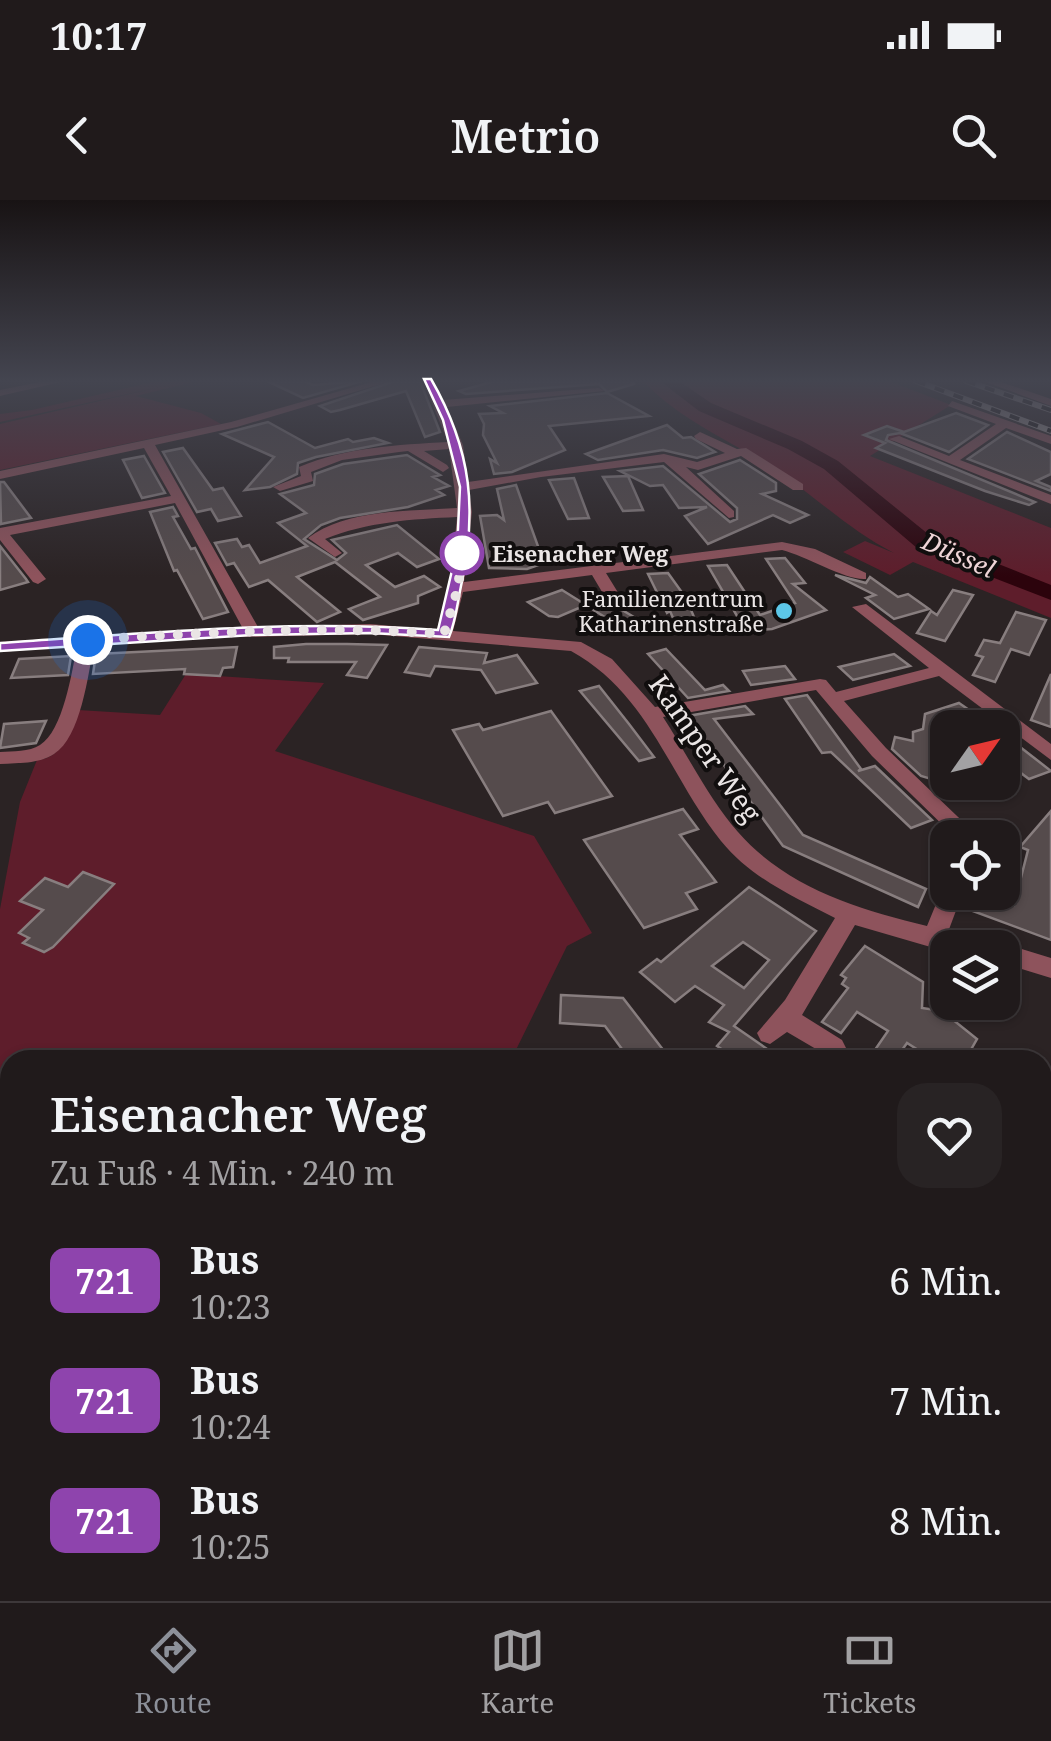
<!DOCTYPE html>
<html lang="de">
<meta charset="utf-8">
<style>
:root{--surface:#201a1b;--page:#282324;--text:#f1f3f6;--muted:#a2a1a3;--line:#3d383a;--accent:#8c9099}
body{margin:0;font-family:"Noto Serif",serif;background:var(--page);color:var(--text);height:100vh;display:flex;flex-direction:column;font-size:38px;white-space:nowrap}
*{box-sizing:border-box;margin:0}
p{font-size:32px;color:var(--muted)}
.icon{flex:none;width:55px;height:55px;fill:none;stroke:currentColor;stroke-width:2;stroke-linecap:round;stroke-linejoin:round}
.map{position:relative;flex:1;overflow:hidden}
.panel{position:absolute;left:0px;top:850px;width:1052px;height:552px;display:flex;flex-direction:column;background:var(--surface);border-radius:30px 30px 0 0;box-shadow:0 2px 8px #0004,0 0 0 2px var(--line)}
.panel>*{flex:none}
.badge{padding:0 20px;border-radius:15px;font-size:35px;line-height:65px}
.needle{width:65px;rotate:56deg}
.controls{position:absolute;left:930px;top:510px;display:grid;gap:20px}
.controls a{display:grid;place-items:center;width:90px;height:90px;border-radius:20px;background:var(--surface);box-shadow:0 2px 8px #0004,0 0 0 2px var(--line);font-size:50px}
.you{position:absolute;width:50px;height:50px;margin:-25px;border:8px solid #fff;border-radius:50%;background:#1a73e8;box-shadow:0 0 0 15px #1a73e833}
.map>.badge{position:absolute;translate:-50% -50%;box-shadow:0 0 0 5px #fff}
.round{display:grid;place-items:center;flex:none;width:105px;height:105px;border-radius:30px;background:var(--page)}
.summary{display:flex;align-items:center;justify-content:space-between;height:170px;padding:0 50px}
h1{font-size:48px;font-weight:600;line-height:75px}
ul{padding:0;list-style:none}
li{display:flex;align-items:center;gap:30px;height:120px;padding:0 50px}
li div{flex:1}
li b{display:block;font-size:38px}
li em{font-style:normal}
li .badge{min-width:110px;font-weight:700;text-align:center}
.status{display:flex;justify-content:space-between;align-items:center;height:70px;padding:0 50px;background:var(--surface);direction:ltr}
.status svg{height:28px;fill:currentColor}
header{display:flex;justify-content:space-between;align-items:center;height:130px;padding:0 50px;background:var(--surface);font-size:45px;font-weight:600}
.menu{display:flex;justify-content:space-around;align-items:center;height:140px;border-top:2px solid var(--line);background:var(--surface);font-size:28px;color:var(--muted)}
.menu a{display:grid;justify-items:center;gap:5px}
.menu .current{color:var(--accent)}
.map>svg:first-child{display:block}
</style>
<div class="status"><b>10:17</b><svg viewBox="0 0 49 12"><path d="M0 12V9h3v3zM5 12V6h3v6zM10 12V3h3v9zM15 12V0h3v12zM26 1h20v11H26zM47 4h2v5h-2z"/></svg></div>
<header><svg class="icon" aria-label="back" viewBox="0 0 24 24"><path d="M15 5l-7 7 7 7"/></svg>Metrio<svg class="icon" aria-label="search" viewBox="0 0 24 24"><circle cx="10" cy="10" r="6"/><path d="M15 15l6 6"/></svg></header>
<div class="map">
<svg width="1051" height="1401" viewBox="0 0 1051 1401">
<rect width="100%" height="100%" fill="#2b2324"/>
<g fill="#5e1d2b">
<polygon points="157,181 197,181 136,196 201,213 221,224 0,270 0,224 173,184 0,222 0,214 32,210"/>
<path d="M 643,181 L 666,181 L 686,196 L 670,181 L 889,181 L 951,205 L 870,256 L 1051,328 L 1051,418 L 913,362 L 890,375 L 843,352 L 865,341 L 894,353 C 851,331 818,299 779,272 C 732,241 682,222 643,181 Z"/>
<path d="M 186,474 L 324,483 L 275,551 L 534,636 L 592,733 L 567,746 L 511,860 L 10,860 L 10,1243 L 0,1243 L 0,709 L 20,602 L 37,560 C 62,559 70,531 78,510 L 160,515 Z"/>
<polygon points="989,1392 1051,1397 1051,1401 873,1401 855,1393"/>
</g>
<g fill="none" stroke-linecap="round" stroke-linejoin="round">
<polygon fill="#2c030c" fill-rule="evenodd" points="660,181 679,181 711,203 802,241 838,261 933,338 1051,385 1051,400 917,348 824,269 788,249 699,211"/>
</g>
<g fill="#554b4c" stroke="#887e7f" stroke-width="2.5" fill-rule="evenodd">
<polygon points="267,181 304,181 313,185 362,181 303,198"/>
<polygon points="395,181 420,181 440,232 425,237 406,191 340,210 331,212 320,206"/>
<polygon points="495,181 633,181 634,184 607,192 599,184 466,194 459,191"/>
<polygon points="607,193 649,216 549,226 565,250 512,272 494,274 490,259 497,263 483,235 484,224 479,214 503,213 490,206"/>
<polygon points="956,213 988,225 949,252 900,233 888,235 886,240 1035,302 1029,305 985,291 876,248 885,243 864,235 887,226 904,232"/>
<polygon points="268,222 315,248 348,239 353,242 374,238 388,243 316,257 298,263 297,274 270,287 245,290 274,257 222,234"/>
<polygon points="667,225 683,238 691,237 715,252 697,258 663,250 598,260 586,254"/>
<polygon points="1007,232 1051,252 1051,274 1036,281 1051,287 1051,291 968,259"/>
<polygon points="183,248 213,290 223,288 241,316 218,321 211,309 197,312 163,252"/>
<polygon points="407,255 440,275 433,277 449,286 436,290 444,295 408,307 340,318 321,325 304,339 337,360 346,353 332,340 397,325 439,359 417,367 398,353 366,365 395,387 424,376 440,387 418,396 418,403 363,420 349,409 380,397 335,362 297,377 340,412 317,422 268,380 249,387 234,363 227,365 215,343 237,339 242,347 249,345 260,363 307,346 278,323 306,313 280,294 314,285 315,274 343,264"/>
<polygon points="144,256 165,293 142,298 123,260"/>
<polygon points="740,260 776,283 776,291 762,294 808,315 790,323 773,315 708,344 685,316 707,307 679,308 663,285 650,286 620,271 663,266 730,322 737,319 737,308 699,274"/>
<polygon points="628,276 643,310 623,311 603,277"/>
<polygon points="574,278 589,318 568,319 549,280"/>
<polygon points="0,282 4,282 31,318 1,324"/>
<polygon points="516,285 544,363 527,369 489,368 480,316 497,315 504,320 497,289"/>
<polygon points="173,307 178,316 173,317 191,349 195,348 228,412 203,419 177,370 174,371 150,312"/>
<polygon points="0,346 26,379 28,382 0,390"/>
<polygon points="785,358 805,383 793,384 826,410 772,429 729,432 727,426 740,421 708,366 727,365 760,415 795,403 766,359"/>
<polygon points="668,373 686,398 694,417 673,418 670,411 667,413 648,374"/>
<polygon points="835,375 866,383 870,377 898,397 908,394 929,409 894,419 866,398 875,395"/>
<polygon points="562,390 586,405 558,417 549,416 528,402"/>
<polygon points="953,390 973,395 945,441 917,433 931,411 937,415"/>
<polygon points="605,404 617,407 644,423 627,431 592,409"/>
<polygon points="1016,412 1046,420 1029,455 1011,449 995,482 973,475 983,457 976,455 984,440 1000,443"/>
<polygon points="306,444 347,444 387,445 367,478 347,475 356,462 288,462 289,458 274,458 274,447"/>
<polygon points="237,447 233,467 223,468 220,476 184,474 185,469 93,474 96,454"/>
<polygon points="419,447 487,453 484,463 517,455 537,483 496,493 481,470 435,466 430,476 405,472"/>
<polygon points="666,449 705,490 723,485 729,491 688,498 648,454"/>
<polygon points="894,454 910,466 853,480 839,467"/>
<polygon points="71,456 68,475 11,478 19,459"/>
<polygon points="785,466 795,479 751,485 743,471"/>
<polygon points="1051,474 1051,527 1031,520"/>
<polygon points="599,486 629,524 654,557 639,561 580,491"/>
<polygon points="807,495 861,569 858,571 875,566 932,620 911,628 831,552 822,553 785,499"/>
<polygon points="959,503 995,528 946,528 941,553 948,555 948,578 938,581 921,576 892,549 895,537 913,541 913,532 923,529 925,514"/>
<polygon points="745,506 753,514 714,519 803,635 926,689 918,707 783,646 688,516"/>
<polygon points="551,511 612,596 555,613 548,602 503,616 453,530 479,524 483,530"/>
<polygon points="46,521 36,543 0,548 4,524"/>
<polygon points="1002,533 1033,557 1051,571 1029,579 1002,559"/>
<polygon points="683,609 698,629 680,635 716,682 686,693 697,709 644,728 584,640"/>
<polygon points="1051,611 1051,740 970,710 975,692 1014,705 1028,650 1020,647"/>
<polygon points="83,672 114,684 53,747 44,752 23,743 29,738 19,733 43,710 20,701 45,678 68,687"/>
<path d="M 749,687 L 816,731 L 734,826 L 783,860 L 738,860 L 717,846 L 729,832 L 709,822 L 724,805 L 695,786 L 675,802 L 640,772 L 657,759 L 661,762 ZM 743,742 L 769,760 L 744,788 L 712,766 Z"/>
<polygon points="865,746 923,782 922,808 942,811 977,839 965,860 934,860 907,843 895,860 868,860 888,831 857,812 841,833 822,822 848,788 842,784 846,778 841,775"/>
<polygon points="561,795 623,798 671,860 630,860 605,826 560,823"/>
</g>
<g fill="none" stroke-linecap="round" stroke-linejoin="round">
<g fill="#8e535c" fill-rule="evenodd">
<polygon points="45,181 65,181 0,196 0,190"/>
<path d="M 375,181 L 391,181 L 237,227 L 155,245 L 258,427 L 370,424 L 437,430 L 452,369 L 457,317 C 412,319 367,322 325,339 L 342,353 L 335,357 L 308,338 C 346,309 411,311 457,308 L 449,249 L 424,251 L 447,265 L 449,268 L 443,272 L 408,251 L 399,252 L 342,260 L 311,272 L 313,281 L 280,291 L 273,287 L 301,276 L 299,267 C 347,247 397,245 448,242 L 423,181 L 433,181 L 443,200 L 599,188 L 604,191 L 447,207 L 463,245 L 468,282 L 664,254 L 697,262 L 725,253 L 696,239 L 694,236 L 700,232 L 737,249 L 746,248 L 803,284 L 803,290 L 793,290 L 741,256 L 698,270 L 686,267 L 734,311 L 734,317 L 729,318 L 664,262 L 541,277 L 469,290 L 472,312 L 464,382 L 782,342 L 815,349 L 866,373 L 866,379 C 847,381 806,356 782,350 L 606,373 L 622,399 L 614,404 L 608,402 L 592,375 L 463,392 L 453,431 L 581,442 L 612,459 L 655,507 L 820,479 L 826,480 L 836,492 L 929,468 L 852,407 L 866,404 L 1051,544 L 1051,560 L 939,476 L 844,501 L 886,548 L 980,638 L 956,638 L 872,556 L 816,490 L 663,517 C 687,554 709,599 738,632 C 787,688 858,709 927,726 L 941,692 L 948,685 L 948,692 L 963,692 L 948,732 L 982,741 L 986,748 L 934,748 L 855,725 L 802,815 L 842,840 L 846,848 L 842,856 L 833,859 L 787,832 L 770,844 L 761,841 L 757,833 L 785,800 L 835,718 C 794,697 751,678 721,641 C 669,576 649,494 571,451 L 370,434 L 196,438 L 94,445 C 88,475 81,537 54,554 C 39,564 17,563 0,564 L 0,552 C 13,551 29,552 40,545 C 63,531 72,472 77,446 L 0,452 L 0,442 L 242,427 L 175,303 L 10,335 L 46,379 L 38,384 L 33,382 L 0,340 L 0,328 L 171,296 L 144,248 L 0,279 L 0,271 L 231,222 Z"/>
<polygon points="983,181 998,181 1051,199 1051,206"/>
<polygon points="952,201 1051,236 1051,244 1006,228 960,260 1051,295 1051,304 889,239 899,236 949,256 996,224 948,206"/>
<polygon points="1002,743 1051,758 1051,778 1002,763 1002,748 993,748"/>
<polygon points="1042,1003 1051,1007 1051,1043 1042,1039"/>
<polygon points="34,1392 72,1392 70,1401 32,1401"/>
</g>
<g fill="#f67d91" fill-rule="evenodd">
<rect x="0" y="1302" width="10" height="40"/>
<polygon points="687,1392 742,1392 745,1401 691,1401"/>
</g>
<defs>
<g id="rail">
<polyline points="916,181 1051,231"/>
<polyline points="966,181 1051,210"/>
</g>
</defs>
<use href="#rail" stroke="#a39d9d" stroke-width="6"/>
<use href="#rail" stroke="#110e0e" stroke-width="4" stroke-dasharray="10" stroke-linecap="butt"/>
</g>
<linearGradient id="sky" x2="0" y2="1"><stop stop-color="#181314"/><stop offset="0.48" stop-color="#444550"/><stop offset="1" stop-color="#444550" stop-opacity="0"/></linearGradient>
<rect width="1051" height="377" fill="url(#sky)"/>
<path fill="#8e44ad" stroke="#fff" stroke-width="2.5" d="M 424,179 L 431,179 C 472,250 478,312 460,391 C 457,407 455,423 449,437 L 370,433 L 252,435 L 0,451 L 0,443 C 146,433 292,419 438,430 L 457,349 L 460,287 L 443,220 Z"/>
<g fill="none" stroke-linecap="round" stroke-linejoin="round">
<path stroke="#eae5e5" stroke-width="10" stroke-dasharray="0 18" d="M 88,440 C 206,433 325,425 444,434 L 458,388 L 462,353"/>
</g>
<circle fill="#fff" stroke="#8e44ad" stroke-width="5" cx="462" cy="353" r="20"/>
<circle fill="#5cc7e8" stroke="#110e0e" stroke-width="4" cx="784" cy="411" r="10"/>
<g text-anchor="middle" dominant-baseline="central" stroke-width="8" stroke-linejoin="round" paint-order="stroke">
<g font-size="22" font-weight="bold" fill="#eae5e5" stroke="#110e0e" text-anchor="start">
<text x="492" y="353">Eisenacher Weg</text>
</g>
<g font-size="22" fill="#eae5e5" stroke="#110e0e" text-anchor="end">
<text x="764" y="398">Familienzentrum<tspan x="764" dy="25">Katharinenstraße</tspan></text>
</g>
<g font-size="25" font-style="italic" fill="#efd5d7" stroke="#110e0e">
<text transform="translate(959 354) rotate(24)">Düssel</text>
</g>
<g font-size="28" fill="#eae5e5" stroke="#110e0e">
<text transform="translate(706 548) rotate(55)">Kamper Weg</text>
</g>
</g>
</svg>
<div class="controls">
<a><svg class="needle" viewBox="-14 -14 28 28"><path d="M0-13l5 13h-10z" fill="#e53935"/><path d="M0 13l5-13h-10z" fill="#a2a1a3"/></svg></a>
<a><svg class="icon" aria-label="locate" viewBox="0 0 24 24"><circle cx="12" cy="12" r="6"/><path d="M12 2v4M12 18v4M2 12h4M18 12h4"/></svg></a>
<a><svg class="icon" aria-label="layers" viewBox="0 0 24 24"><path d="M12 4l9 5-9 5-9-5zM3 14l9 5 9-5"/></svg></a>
</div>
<div class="you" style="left:88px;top:440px"></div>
<section class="panel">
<div class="summary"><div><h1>Eisenacher Weg</h1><p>Zu Fuß · 4 Min. · 240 m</p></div><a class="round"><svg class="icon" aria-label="heart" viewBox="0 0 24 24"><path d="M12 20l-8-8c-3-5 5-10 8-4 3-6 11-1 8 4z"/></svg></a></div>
<ul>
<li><span class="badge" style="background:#8e44ad;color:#fff">721</span><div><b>Bus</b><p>10:23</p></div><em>6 Min.</em></li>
<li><span class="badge" style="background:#8e44ad;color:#fff">721</span><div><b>Bus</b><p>10:24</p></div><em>7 Min.</em></li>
<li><span class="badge" style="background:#8e44ad;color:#fff">721</span><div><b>Bus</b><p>10:25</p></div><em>8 Min.</em></li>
</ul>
</section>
</div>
<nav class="menu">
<a class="current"><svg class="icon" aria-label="directions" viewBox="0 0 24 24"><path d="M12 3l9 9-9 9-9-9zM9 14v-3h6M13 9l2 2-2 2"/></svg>Route</a>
<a><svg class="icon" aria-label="map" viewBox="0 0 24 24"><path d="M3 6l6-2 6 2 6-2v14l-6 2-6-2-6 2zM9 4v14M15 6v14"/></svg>Karte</a>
<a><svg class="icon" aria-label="tickets" viewBox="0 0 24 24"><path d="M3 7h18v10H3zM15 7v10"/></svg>Tickets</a>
</nav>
